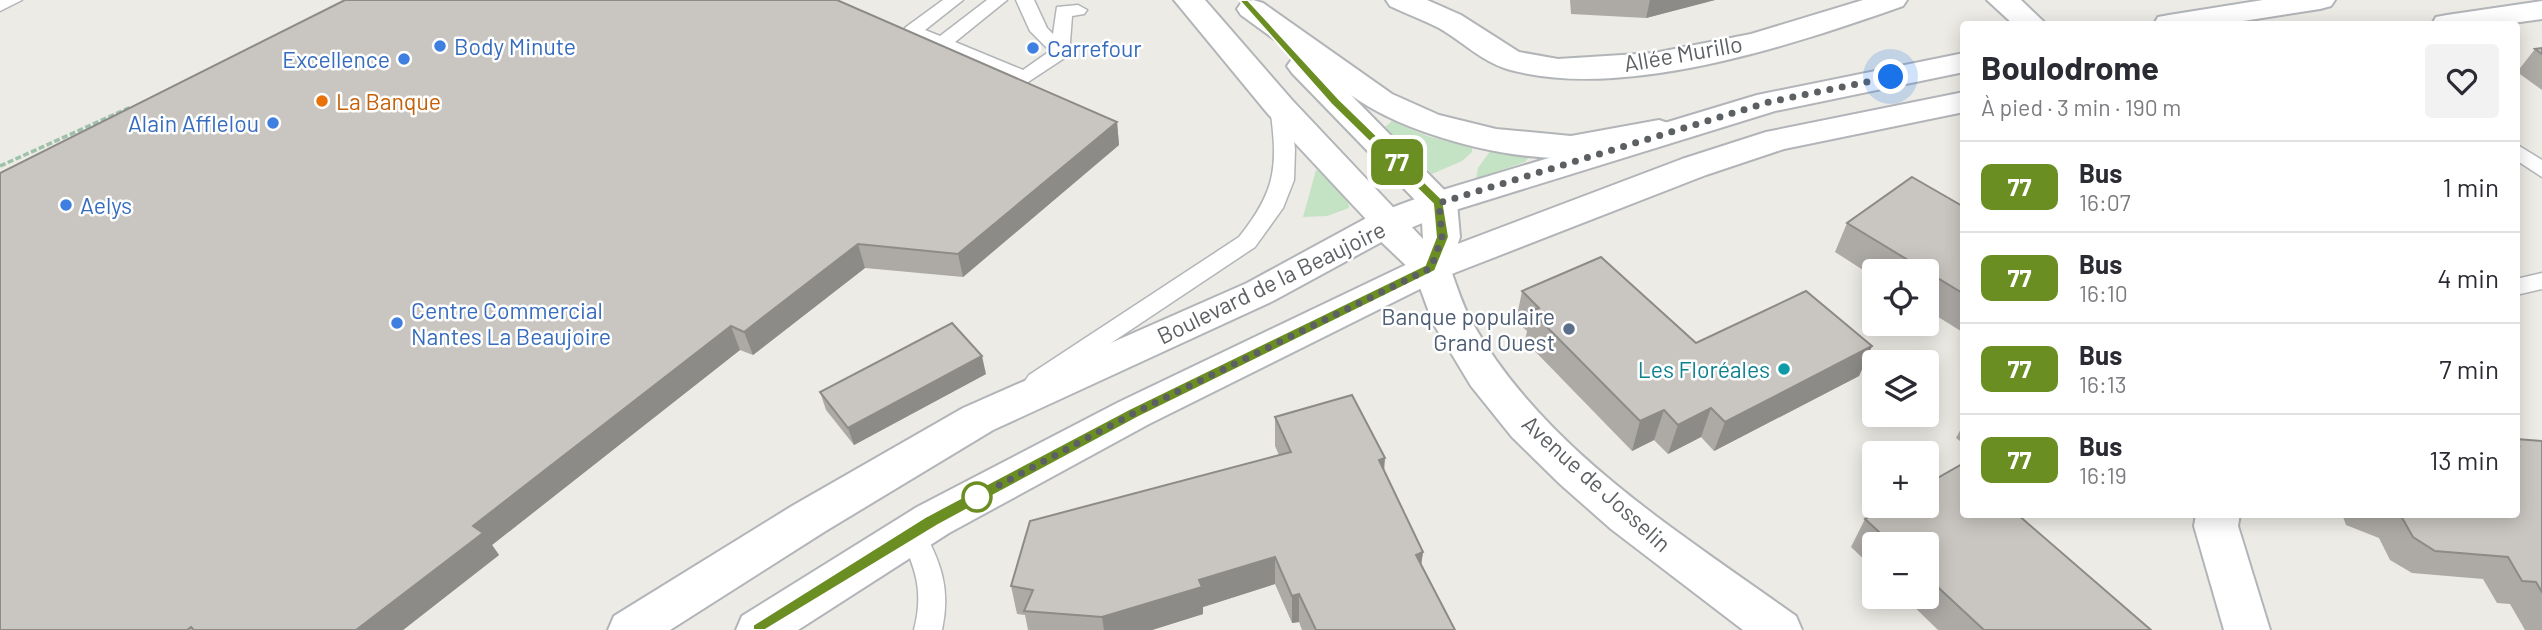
<!DOCTYPE html>
<html lang="fr">
<meta charset="utf-8">
<style>
:root{--surface:#fff;--page:#f2f2f3;--text:#2b2b33;--muted:#7c7c81;--line:#e1e1e2}
body{margin:0;font-family:Barlow,sans-serif;background:var(--page);color:var(--text);height:100vh;display:flex;flex-direction:column;font-size:26px;white-space:nowrap}
*{box-sizing:border-box;margin:0}
p{font-size:23px;color:var(--muted)}
.icon{flex:none;width:38px;height:38px;fill:none;stroke:currentColor;stroke-width:2;stroke-linecap:round;stroke-linejoin:round}
.map{position:relative;flex:1;overflow:hidden}
.side{position:absolute;left:1960px;top:21px;width:560px;height:497px;display:flex;flex-direction:column;background:var(--surface);border-radius:7px;box-shadow:0 4px 18px #0003}
.side>*{flex:none}
.badge{padding:0 14px;border-radius:10px;font-size:24px;line-height:46px}
.tools{position:absolute;left:1862px;top:259px;display:grid;gap:14px}
.tools a{display:grid;place-items:center;width:77px;height:77px;border-radius:7px;background:var(--surface);box-shadow:0 4px 18px #0003;font-size:35px}
.you{position:absolute;width:35px;height:35px;margin:-18px;border:5px solid #fff;border-radius:50%;background:#1a73e8;box-shadow:0 0 0 10px #1a73e833}
.map>.badge{position:absolute;translate:-50% -50%;box-shadow:0 0 0 4px #fff}
.round{display:grid;place-items:center;flex:none;width:74px;height:74px;border-radius:7px;background:var(--page)}
.head{display:flex;align-items:center;justify-content:space-between;height:119px;padding:0 21px}
h1{font-size:33px;font-weight:700;line-height:52px}
ul{padding:0;list-style:none}
li{display:flex;align-items:center;gap:21px;height:91px;padding:0 21px;border-top:2px solid var(--line)}
li div{flex:1}
li b{display:block;font-size:26px}
li em{font-style:normal}
li .badge{min-width:77px;font-weight:700;text-align:center}
.map>svg:first-child{display:block}
</style>
<div class="map">
<svg width="2542" height="630" viewBox="0 0 2542 630">
<rect width="100%" height="100%" fill="#edebe5"/>
<g fill="#c4e2c4">
<polygon points="1392,121 1427,136 1472,148 1472,152 1462,161 1432,174 1385,127"/>
<polygon points="1491,150 1529,154 1530,156 1525,162 1476,179 1478,168"/>
<path d="M 1316,170 C 1326,173 1350,198 1349,208 L 1327,216 L 1303,217 Z"/>
</g>
<g fill="none" stroke-linecap="round" stroke-linejoin="round">
<defs>
<g id="service">
<polygon points="0,0 22,0 0,11"/>
<polygon points="943,0 963,0 925,30 940,36 987,0 1007,0 955,42 1023,70 1050,51 1030,31 1016,0 1034,0 1047,28 1053,34 1057,7 1078,5 1087,10 1084,14 1072,16 1069,55 1025,84 906,35 903,31 906,27"/>
<path d="M 1280,101 L 1290,107 L 1295,149 L 1294,180 L 1283,208 L 1255,247 L 1045,387 L 1037,390 L 1029,387 L 1025,381 L 1029,375 L 1239,237 C 1277,190 1278,165 1270,107 Z"/>
<polygon points="2516,144 2542,160 2542,177 2516,160"/>
<polygon points="2542,273 2542,289 2516,295 2516,279"/>
<path d="M 912,523 L 921,526 C 941,562 951,589 942,630 L 914,630 C 924,592 916,568 899,534 L 903,526 Z"/>
</g>
<g id="minor">
<path d="M 1174,0 L 1205,0 L 1292,100 L 1423,239 L 1421,206 L 1292,73 L 1287,66 L 1292,59 L 1299,57 L 1241,15 L 1237,9 L 1241,3 L 1253,0 L 1263,3 L 1392,94 L 1439,115 L 1496,129 L 1571,136 L 1659,120 L 1671,124 L 1676,131 L 1671,138 C 1640,147 1603,157 1571,158 C 1504,160 1404,134 1351,95 L 1457,203 L 1460,237 L 1450,268 C 1457,286 1462,305 1472,322 C 1543,449 1680,533 1796,616 L 1802,630 L 1743,630 L 1611,529 L 1560,484 L 1512,437 L 1471,386 L 1433,323 L 1415,274 L 1372,233 L 1365,218 L 1268,114 Z"/>
<path d="M 1386,0 L 1427,0 L 1461,15 L 1519,52 L 1558,59 L 1654,53 L 1751,34 L 1863,0 L 1907,0 L 1903,6 C 1792,45 1623,102 1507,69 C 1481,61 1462,41 1439,28 C 1423,20 1407,14 1390,6 Z"/>
<polygon points="1987,0 2021,0 2046,24 2013,24"/>
<polygon points="2196,514 2240,514 2238,526 2270,630 2224,630 2194,526"/>
</g>
<g id="secondary">
<polygon points="2263,0 2335,0 2331,6 2320,9 2224,24 2154,24 2158,17 2169,15"/>
<polygon points="2542,1 2542,19 2506,24 2432,24 2436,17 2447,15"/>
<polygon points="1964,53 1964,72 1775,111 1452,211 1398,233 1273,301 993,430 824,532 670,630 608,630 614,616 792,506 963,408 1247,283 1372,215 1426,195 1757,95"/>
<polygon points="1964,92 1964,112 1784,149 1706,175 1444,277 1149,424 949,533 798,630 736,630 742,616 917,507 1119,402 1418,259 1682,159 1766,132"/>
</g>
</defs>
<use href="#service" stroke="#b2b5b8" stroke-width="3"/>
<use href="#minor" stroke="#b2b5b8" stroke-width="4"/>
<use href="#secondary" stroke="#b1b4b8" stroke-width="4"/>
<polyline stroke="#9ec2a9" stroke-width="3.5" stroke-dasharray="6 2.5" stroke-linecap="butt" points="0,166 131,107"/>
<use href="#service" fill="#fff" fill-rule="evenodd"/>
<use href="#minor" fill="#fff" fill-rule="evenodd"/>
<use href="#secondary" fill="#fff" fill-rule="evenodd"/>
</g>
<g fill="#adaaa6">
<polygon points="1570,0 1715,0 1646,18 1571,14"/>
<polygon points="2542,48 2542,90 2517,72 2535,49"/>
<polygon points="1117,122 1119,145 963,277 865,268 753,355 740,350 492,545 499,555 403,630 0,630"/>
<polygon points="1964,207 1964,333 1927,310 1927,271 1874,271 1874,277 1835,252 1847,223"/>
<polygon points="1522,291 1696,343 1872,346 1859,376 1714,451 1701,437 1668,454 1654,440 1632,451 1525,341 1527,331 1516,321"/>
<polygon points="986,374 854,445 826,410 820,392"/>
<polygon points="1275,417 1384,472 1423,552 1421,565 1455,630 1302,630 1299,622 1292,623 1275,584 1203,607 1203,614 1152,630 1028,630 1025,615 1017,614 1011,586 1279,455 1275,446"/>
<polygon points="1964,423 1964,444 1956,438"/>
<polygon points="2516,439 2542,441 2542,630 2525,630 2510,604 2497,603 2483,579 2412,573 2390,560 2379,538 2346,525 2342,514 2516,514"/>
<polygon points="1964,514 2151,630 1938,630 1904,597 1927,597 1927,544 1874,544 1874,569 1851,547 1865,519"/>
</g>
<g fill="#8d8b87">
<polygon points="1650,0 1715,0 1646,18"/>
<polygon points="1117,122 1119,145 963,277 958,254"/>
<polygon points="858,244 865,268 753,355 744,332"/>
<polygon points="731,326 740,350 492,545 499,555 403,630 356,630 473,526"/>
<polygon points="1872,346 1859,376 1714,451 1725,422"/>
<polygon points="982,356 986,374 854,445 848,428"/>
<polygon points="1711,408 1701,437 1668,454 1678,425"/>
<polygon points="1664,410 1654,440 1632,451 1640,421"/>
<polygon points="1385,458 1383,487 1379,460"/>
<polygon points="1423,552 1419,580 1416,555"/>
<polygon points="1275,557 1275,584 1203,607 1203,614 1152,630 1104,630 1102,617 1199,580"/>
<polygon points="1299,594 1299,622 1292,623 1292,596"/>
</g>
<g fill="#c9c6c1" stroke="#8d8b87" stroke-width="2">
<polygon points="345,0 837,0 1117,122 958,254 858,244 744,332 731,326 473,526 483,533 356,630 194,630 191,627 187,630 0,630 0,173"/>
<polygon points="2542,48 2542,54 2535,49"/>
<polygon points="1912,177 1964,207 1964,294 1847,223"/>
<polygon points="1601,257 1696,343 1806,291 1872,346 1725,422 1711,408 1678,425 1664,410 1640,421 1531,311 1539,308 1522,291"/>
<polygon points="952,323 982,356 848,428 820,392"/>
<polygon points="1352,395 1385,458 1379,460 1423,552 1416,555 1455,630 1316,630 1299,594 1292,596 1275,557 1199,580 1202,587 1102,617 1024,611 1033,590 1011,586 1030,521 1291,452 1275,417"/>
<polygon points="2516,439 2542,441 2542,592 2536,582 2522,581 2508,557 2435,551 2413,537 2401,516 2398,514 2516,514 2516,446 2519,446 2516,442"/>
<polygon points="1964,463 1964,514 2017,514 2151,630 1984,630 1927,577 1927,544 1892,544 1865,519 1889,506 1927,506 1927,484"/>
</g>
<polygon fill="#6b8e23" stroke="#fff" stroke-width="2" points="1239,0 1248,0 1339,99 1443,200 1449,237 1435,271 1139,417 938,525 765,630 753,630 753,625 927,516 1129,409 1425,265 1436,237 1433,204 1331,104"/>
<g fill="none" stroke-linecap="round" stroke-linejoin="round">
<polyline stroke="#5d6063" stroke-width="7" stroke-dasharray="0 12.6" points="977,497 1134,413 1431,268 1442,237 1439,203 1769,102 1891,77"/>
</g>
<g fill="#3f7fe0" stroke="#fff" stroke-width="2.5">
<circle cx="440" cy="46" r="7"/>
<circle cx="1033" cy="48" r="7"/>
<circle cx="404" cy="59" r="7"/>
<circle cx="273" cy="123" r="7"/>
<circle cx="66" cy="205" r="7"/>
<circle cx="397" cy="323" r="7"/>
</g>
<circle fill="#e8710a" stroke="#fff" stroke-width="2.5" cx="322" cy="101" r="7"/>
<circle fill="#5c6f8a" stroke="#fff" stroke-width="2.5" cx="1569" cy="329" r="7"/>
<circle fill="#0f9aa8" stroke="#fff" stroke-width="2.5" cx="1784" cy="369" r="7"/>
<circle fill="#fff" stroke="#6b8e23" stroke-width="3.5" cx="977" cy="497" r="14"/>
<g text-anchor="middle" dominant-baseline="central" stroke-width="5" stroke-linejoin="round" paint-order="stroke">
<g font-size="23" fill="#366cbe" stroke="#fff" text-anchor="start">
<text x="454" y="46">Body Minute</text>
<text x="1047" y="48">Carrefour</text>
<text x="390" y="59" text-anchor="end">Excellence</text>
<text x="259" y="123" text-anchor="end">Alain Afflelou</text>
<text x="80" y="205">Aelys</text>
<text x="411" y="310">Centre Commercial<tspan x="411" dy="26">Nantes La Beaujoire</tspan></text>
</g>
<g font-size="23" fill="#5d6063" stroke="#fff">
<text transform="translate(1683 53) rotate(-10)">Allée Murillo</text>
<text transform="translate(1271 282) rotate(-26)">Boulevard de la Beaujoire</text>
<text transform="translate(1597 483) rotate(42)">Avenue de Josselin</text>
</g>
<g font-size="23" fill="#c56008" stroke="#fff" text-anchor="start">
<text x="336" y="101">La Banque</text>
</g>
<g font-size="23" fill="#4e5e75" stroke="#fff" text-anchor="end">
<text x="1555" y="316">Banque populaire<tspan x="1555" dy="26">Grand Ouest</tspan></text>
</g>
<g font-size="23" fill="#0d838f" stroke="#fff" text-anchor="end">
<text x="1770" y="369">Les Floréales</text>
</g>
</g>
</svg>
<div class="tools">
<a><svg class="icon" aria-label="locate" viewBox="0 0 24 24"><circle cx="12" cy="12" r="6"/><path d="M12 2v4M12 18v4M2 12h4M18 12h4"/></svg></a>
<a><svg class="icon" aria-label="layers" viewBox="0 0 24 24"><path d="M12 4l9 5-9 5-9-5zM3 14l9 5 9-5"/></svg></a>
<a>+</a>
<a>−</a>
</div>
<div class="you" style="left:1891px;top:77px"></div>
<b class="badge" style="left:1397px;top:162px;background:#6b8e23;color:#fff">77</b>
<section class="side">
<div class="head"><div><h1>Boulodrome</h1><p>À pied · 3 min · 190 m</p></div><a class="round"><svg class="icon" aria-label="heart" viewBox="0 0 24 24"><path d="M12 20l-8-8c-3-5 5-10 8-4 3-6 11-1 8 4z"/></svg></a></div>
<ul>
<li><span class="badge" style="background:#6b8e23;color:#fff">77</span><div><b>Bus</b><p>16:07</p></div><em>1 min</em></li>
<li><span class="badge" style="background:#6b8e23;color:#fff">77</span><div><b>Bus</b><p>16:10</p></div><em>4 min</em></li>
<li><span class="badge" style="background:#6b8e23;color:#fff">77</span><div><b>Bus</b><p>16:13</p></div><em>7 min</em></li>
<li><span class="badge" style="background:#6b8e23;color:#fff">77</span><div><b>Bus</b><p>16:19</p></div><em>13 min</em></li>
</ul>
</section>
</div>
